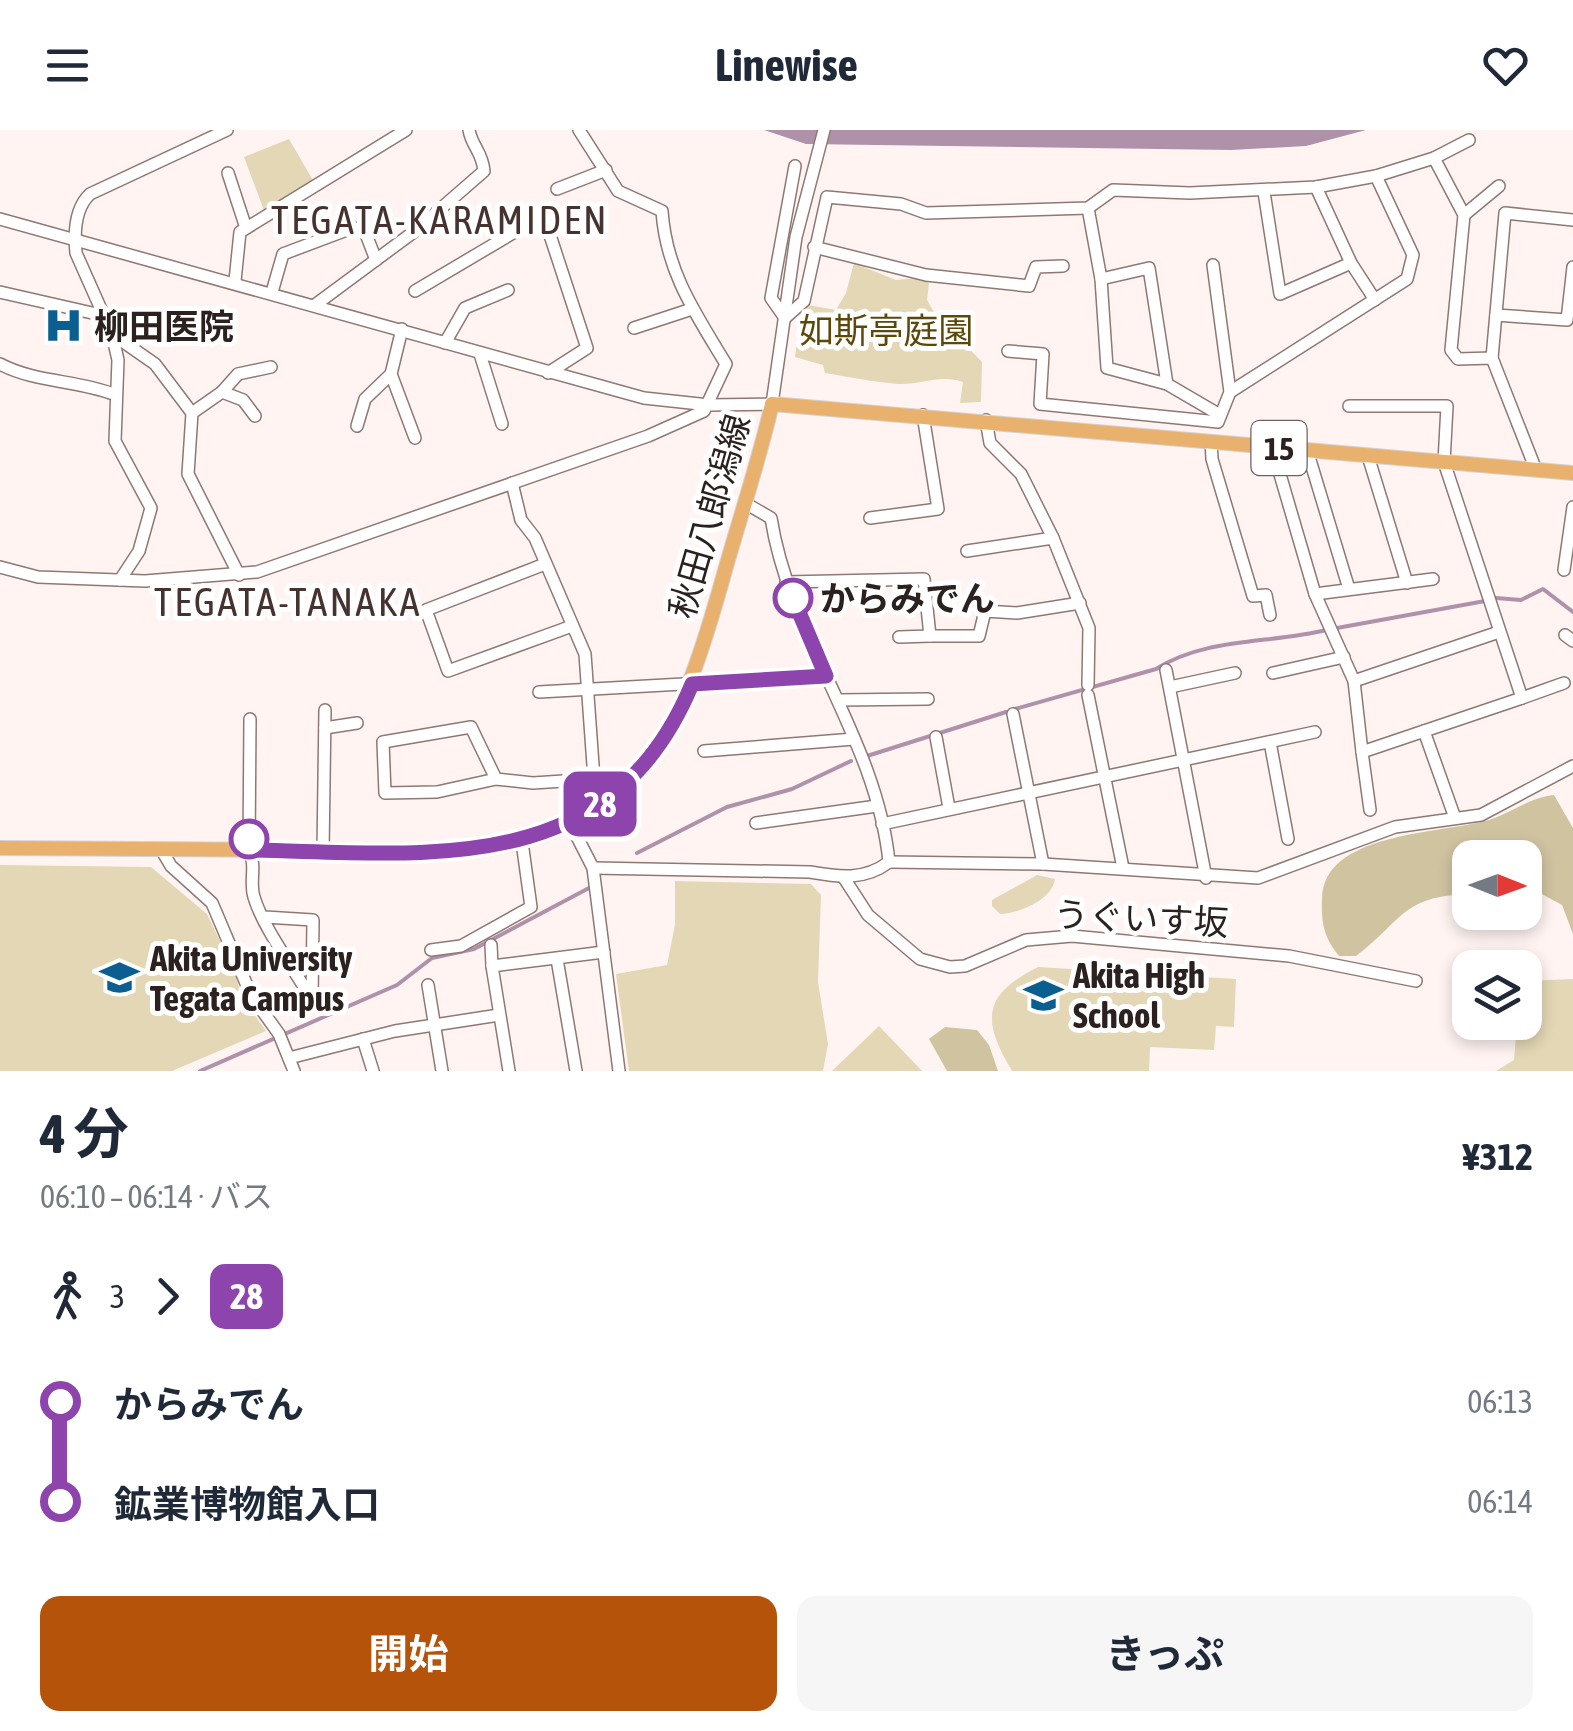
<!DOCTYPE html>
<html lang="ja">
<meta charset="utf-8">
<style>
:root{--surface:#fff;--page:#f6f6f7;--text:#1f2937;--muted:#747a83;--accent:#b45309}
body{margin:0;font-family:"Asap Condensed","Noto Sans JP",sans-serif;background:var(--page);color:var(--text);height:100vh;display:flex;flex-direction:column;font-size:38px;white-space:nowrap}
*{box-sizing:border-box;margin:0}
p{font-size:32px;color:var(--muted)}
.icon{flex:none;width:55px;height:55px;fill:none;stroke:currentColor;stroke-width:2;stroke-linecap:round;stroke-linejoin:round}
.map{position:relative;height:941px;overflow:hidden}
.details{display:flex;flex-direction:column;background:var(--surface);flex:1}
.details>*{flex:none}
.badge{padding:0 20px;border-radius:15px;font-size:35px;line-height:65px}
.needle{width:65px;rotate:91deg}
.buttons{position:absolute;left:1452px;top:710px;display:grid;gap:20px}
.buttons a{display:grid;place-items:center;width:90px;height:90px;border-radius:20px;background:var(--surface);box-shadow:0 5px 15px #0003;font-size:50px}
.map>.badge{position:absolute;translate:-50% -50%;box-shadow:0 0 0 5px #fff}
.legs{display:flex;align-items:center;gap:15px;height:110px;padding:0 40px;font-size:32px}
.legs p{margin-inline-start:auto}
.headline{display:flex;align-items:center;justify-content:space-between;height:170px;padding:0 40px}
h1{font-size:55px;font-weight:700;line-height:75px}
.action{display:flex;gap:20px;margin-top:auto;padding:20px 40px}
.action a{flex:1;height:115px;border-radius:20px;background:var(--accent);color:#fff;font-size:40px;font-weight:700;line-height:115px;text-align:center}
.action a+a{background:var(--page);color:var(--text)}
ul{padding:0 40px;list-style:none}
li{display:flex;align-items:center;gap:35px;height:100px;font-size:38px}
li i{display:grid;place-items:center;width:15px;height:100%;margin:0 12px;background:currentColor}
li i::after{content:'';width:25px;height:25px;margin:-12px;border:8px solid;border-radius:50%;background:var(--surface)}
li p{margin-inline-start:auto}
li:first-child i{background:linear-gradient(#0000 50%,currentColor 0)}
li:last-child i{background:linear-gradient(currentColor 50%,#0000 0)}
header{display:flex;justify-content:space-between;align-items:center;height:130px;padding:0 40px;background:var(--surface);font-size:45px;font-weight:700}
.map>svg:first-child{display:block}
</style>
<header><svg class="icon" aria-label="menu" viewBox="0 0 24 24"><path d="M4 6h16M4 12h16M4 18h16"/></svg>Linewise<svg class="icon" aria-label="heart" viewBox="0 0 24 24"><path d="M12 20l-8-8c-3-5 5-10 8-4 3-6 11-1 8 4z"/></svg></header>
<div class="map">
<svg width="1573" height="941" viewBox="0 0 1573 941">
<rect width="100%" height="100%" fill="#fff4f2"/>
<g fill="#e3d7b5">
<polygon points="289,9 314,52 265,83 244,27"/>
<path d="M 854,133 L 896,150 L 918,148 L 929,153 L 927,170 L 935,184 L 982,232 L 981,272 L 960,273 L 963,252 C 940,244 922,255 898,254 C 874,252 849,247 825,243 L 823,235 L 795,227 L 800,191 L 808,175 L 836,180 L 846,163 Z"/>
<polygon points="0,735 151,737 207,784 233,838 242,867 266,901 172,941 0,941"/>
<path d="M 1037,745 L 1055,749 C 1052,770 1020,783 1000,784 L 992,776 L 992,770 Z"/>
<polygon points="675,751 811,754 821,765 818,852 828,914 823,941 629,941 616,844 667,835 675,795"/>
<path d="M 1038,837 L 1236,849 L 1234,897 L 1216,896 L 1214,920 L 1150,917 L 1149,941 L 1012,941 C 981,889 983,865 1038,837 Z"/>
<polygon points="1573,849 1573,941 1496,941 1514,930 1517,893 1525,892 1525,851"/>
<polygon points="879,896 922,941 832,941"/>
</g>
<g fill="#d0c3a0">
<path d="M 1554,665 L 1573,698 L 1573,804 L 1562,775 L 1540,763 L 1525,763 L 1525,728 L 1470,728 L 1470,764 C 1401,766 1404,790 1356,826 L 1339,826 C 1324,808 1321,793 1322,769 C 1323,702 1440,704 1489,690 C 1511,683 1531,667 1554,665 Z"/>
<polygon points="945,897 977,900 989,915 998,941 947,941 929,909"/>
</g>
<polygon fill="#af91aa" points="764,0 1366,0 1306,16 1231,20 806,14"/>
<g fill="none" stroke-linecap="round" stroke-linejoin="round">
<g stroke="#af91aa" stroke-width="4">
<polyline points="1496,468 1521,470 1543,459 1573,482"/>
<polyline points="1337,498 1485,471"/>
<path d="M 1015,579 L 1156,539 C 1206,507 1270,514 1326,500"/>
<polyline points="867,626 1006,582"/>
<polyline points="637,723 727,677 792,659 851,631"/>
<polyline points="200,941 397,855 432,828 474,819 589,758"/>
</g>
<defs>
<g id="minor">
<path d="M 227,0 L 90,64 C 75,78 74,103 76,123 L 112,204 L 155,234 L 192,283 L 188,344 L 239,445"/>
<polyline points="1434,28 1464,85 1451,220 1458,229 1492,228 1536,340"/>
<polyline points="228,43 246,98"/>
<polyline points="1316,57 1351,133 1375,170"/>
<polyline points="557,59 606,40"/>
<polyline points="1264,62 1280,164 1351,133"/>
<polyline points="1088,78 1101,149 1107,238 1167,254 1220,285"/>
<polyline points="1464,85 1499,56"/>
<polyline points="0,89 644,268 709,275 772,274 796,107 824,0"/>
<polyline points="814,117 926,145 1029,156 1036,137 1063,136"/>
<polyline points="1101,149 1149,138 1167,254"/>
<polyline points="235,151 240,102 406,0"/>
<polyline points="415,161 540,87 547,96 587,218 548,243"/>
<polyline points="0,162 101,185"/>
<polyline points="272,162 283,124 352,98 364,99 376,130"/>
<path d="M 315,175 L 415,101 L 484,41 C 482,21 472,17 469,0"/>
<polyline points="1496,185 1567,190 1573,137"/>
<polyline points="785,188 804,171 827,67 901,74 926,83 1088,78 1113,60 1190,63 1316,57 1376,46 1434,28 1469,10"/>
<polyline points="785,188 771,168 795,36"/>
<polyline points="634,198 692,179"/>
<polyline points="112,204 118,230 115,311 151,378 139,421 120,450"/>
<polyline points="445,213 465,178 508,160"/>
<polyline points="1008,221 1043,224 1040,274 1218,292 1230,262 1213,135"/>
<polyline points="480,224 502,294"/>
<polyline points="1492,228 1505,83 1573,90"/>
<path d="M 0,234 C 36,253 79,250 116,265"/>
<polyline points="391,244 415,308"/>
<polyline points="222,262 238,244 271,237"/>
<polyline points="1230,262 1407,149 1413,125 1376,46"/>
<polyline points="192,283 222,262 243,270 255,286"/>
<polyline points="986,290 990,313 1021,344 1053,408 1089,498 1088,555"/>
<polyline points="357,296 365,269 391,244 402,199"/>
<polyline points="1211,311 1212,329 1253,466 1266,465 1270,485"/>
<polyline points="1272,317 1315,464 1354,551 1362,622 1522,568 1444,332 1447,276 1349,276"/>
<polyline points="1307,320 1349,459"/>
<polyline points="1368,326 1407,453"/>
<polyline points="512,353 521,390 535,408 585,524 594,649 605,670"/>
<path d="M 745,373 L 771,388 C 790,509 877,610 889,732"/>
<polyline points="870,388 938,379 923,285"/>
<polyline points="967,421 1053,408"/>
<polyline points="545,434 426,480 448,541 572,496"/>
<path d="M 0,437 L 38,447 L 145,451 L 257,442 L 648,306 L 704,281 L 726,234 C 695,183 666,141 662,81 L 618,61 L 579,0"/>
<polyline points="1564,440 1573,377"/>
<polyline points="786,452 924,449 930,506 979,506 985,481 1017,483 1080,473"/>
<polyline points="1315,464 1433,449"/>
<polyline points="1565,505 1573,511"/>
<polyline points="899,507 930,506"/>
<polyline points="1166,540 1206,748"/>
<polyline points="1273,543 1344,527"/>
<polyline points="1354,551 1499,502"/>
<polyline points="1170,557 1235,543"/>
<polyline points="539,562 826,546"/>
<polyline points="1088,565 1123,738"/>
<polyline points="1522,568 1564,553"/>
<polyline points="838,570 928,569"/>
<polyline points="1013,584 1043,734"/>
<path d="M 250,589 L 249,721 C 257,736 249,751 254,767 C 263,798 295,840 312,870 L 313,790 L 265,787"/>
<polyline points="325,598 357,593"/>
<polyline points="1424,601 1455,688"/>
<polyline points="936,607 949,678"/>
<polyline points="1270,612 1288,709"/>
<polyline points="704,621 854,609"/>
<polyline points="1362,622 1370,680"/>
<polyline points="496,649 471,597 383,612 385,663 437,662 496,649 533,653 594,649"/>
<polyline points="570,693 593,738 619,941"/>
<polyline points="756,693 877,676"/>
<polyline points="882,694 1315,602"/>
<polyline points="161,719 171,736 212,773 251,865 279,904 294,941"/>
<polyline points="323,721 325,580"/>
<polyline points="889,732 1043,734 1258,748 1395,697 1481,685 1573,636"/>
<path d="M 593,738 L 810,742 C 839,747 864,751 889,732"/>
<polyline points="844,748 868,785 920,829 950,837 965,836 1026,810 1072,806 1289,826 1416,851"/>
<polyline points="491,815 492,836"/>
<polyline points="431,820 461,816 531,777 522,712"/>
<polyline points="557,829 576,941"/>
<polyline points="428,855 442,941"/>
<polyline points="363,909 373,941"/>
<polyline points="289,928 395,901 499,885"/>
<polyline points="509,941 492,836 604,822"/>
</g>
<path id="major" d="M 0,718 L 472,721 C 645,700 683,591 724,444 C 740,387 759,331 772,274 L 1573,343"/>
</defs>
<use href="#minor" stroke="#8f7873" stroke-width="14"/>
<use href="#major" stroke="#d5d3d2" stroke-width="16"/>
<use href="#minor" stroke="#fff" stroke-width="11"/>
<use href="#major" stroke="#e9b16e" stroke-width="14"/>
</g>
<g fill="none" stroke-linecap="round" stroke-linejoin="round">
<defs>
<path id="line-1" d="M 249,709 L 249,720 C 425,723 610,752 692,554 L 826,546 L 793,468"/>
</defs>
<use href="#line-1" stroke="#fff" stroke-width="22"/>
<use href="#line-1" stroke="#8e44ad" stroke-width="15"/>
</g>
<defs>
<symbol id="hospital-bare" viewBox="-9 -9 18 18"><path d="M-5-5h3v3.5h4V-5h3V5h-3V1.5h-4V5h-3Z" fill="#0b5e90" stroke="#fff" stroke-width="2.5" paint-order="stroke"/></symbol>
<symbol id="university-bare" viewBox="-9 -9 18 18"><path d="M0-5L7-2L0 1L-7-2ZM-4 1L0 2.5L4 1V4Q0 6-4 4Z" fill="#0b5e90" stroke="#fff" stroke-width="2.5" paint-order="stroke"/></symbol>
<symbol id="school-bare" viewBox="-9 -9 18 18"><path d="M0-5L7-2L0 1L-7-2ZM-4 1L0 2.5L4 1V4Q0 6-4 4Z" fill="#0b5e90" stroke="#fff" stroke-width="2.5" paint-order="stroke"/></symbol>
</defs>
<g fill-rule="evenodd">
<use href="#hospital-bare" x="36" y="168" width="55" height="55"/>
<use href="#university-bare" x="92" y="820" width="55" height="55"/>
<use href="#school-bare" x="1016" y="838" width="55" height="55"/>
</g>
<g fill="#fff" stroke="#8e44ad" stroke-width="5">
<circle cx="793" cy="468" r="18"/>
<circle cx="249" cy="709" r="18"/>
</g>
<g text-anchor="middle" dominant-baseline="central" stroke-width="10" stroke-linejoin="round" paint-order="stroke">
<rect fill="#fff" stroke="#6b6462" stroke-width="2.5" x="1251.5" y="291" width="55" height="54" rx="8"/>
<g font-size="32" font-weight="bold" fill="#2b211f">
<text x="1279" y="318">15</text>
</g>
<g font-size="35" font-weight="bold" fill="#2b211f" stroke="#fff" text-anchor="start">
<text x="94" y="196">柳田医院</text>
<text x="150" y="828">Akita University<tspan x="150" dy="40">Tegata Campus</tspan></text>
<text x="1073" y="845">Akita High<tspan x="1073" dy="40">School</tspan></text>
</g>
<g font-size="35" fill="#5c490a" stroke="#fff">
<text x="886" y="200">如斯亭庭園</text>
</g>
<g font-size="35" fill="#2b211f" stroke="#fff">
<text transform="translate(709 386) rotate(-74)">秋田八郎潟線</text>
<text transform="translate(1141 788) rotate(3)">うぐいす坂</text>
</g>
<g font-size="35" font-weight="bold" fill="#2b211f" stroke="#fff" text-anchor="start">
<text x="820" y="468">からみでん</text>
</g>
<g font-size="40" letter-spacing="2.5" fill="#46322e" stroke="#fff">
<text x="440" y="89">TEGATA-KARAMIDEN</text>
<text x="288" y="471">TEGATA-TANAKA</text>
</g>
</g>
</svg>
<div class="buttons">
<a><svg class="needle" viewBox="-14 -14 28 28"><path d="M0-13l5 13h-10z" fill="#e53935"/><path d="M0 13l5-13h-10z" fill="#747a83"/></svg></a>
<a><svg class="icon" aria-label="layers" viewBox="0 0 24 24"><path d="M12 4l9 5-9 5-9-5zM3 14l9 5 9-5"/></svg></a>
</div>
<b class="badge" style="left:600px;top:674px;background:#8e44ad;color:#fff">28</b>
</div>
<section class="details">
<div class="headline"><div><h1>4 分</h1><p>06:10 – 06:14 · バス</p></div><b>¥312</b></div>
<div class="legs"><svg class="icon" aria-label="walk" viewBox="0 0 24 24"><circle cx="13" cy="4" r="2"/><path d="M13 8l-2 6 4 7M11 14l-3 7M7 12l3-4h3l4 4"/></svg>3<svg class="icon" aria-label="forward" viewBox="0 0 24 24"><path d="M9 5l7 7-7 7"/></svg><b class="badge" style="background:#8e44ad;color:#fff">28</b></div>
<ul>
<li><i style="color:#8e44ad"></i><b>からみでん</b><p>06:13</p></li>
<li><i style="color:#8e44ad"></i><b>鉱業博物館入口</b><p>06:14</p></li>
</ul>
<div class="action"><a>開始</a><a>きっぷ</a></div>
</section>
